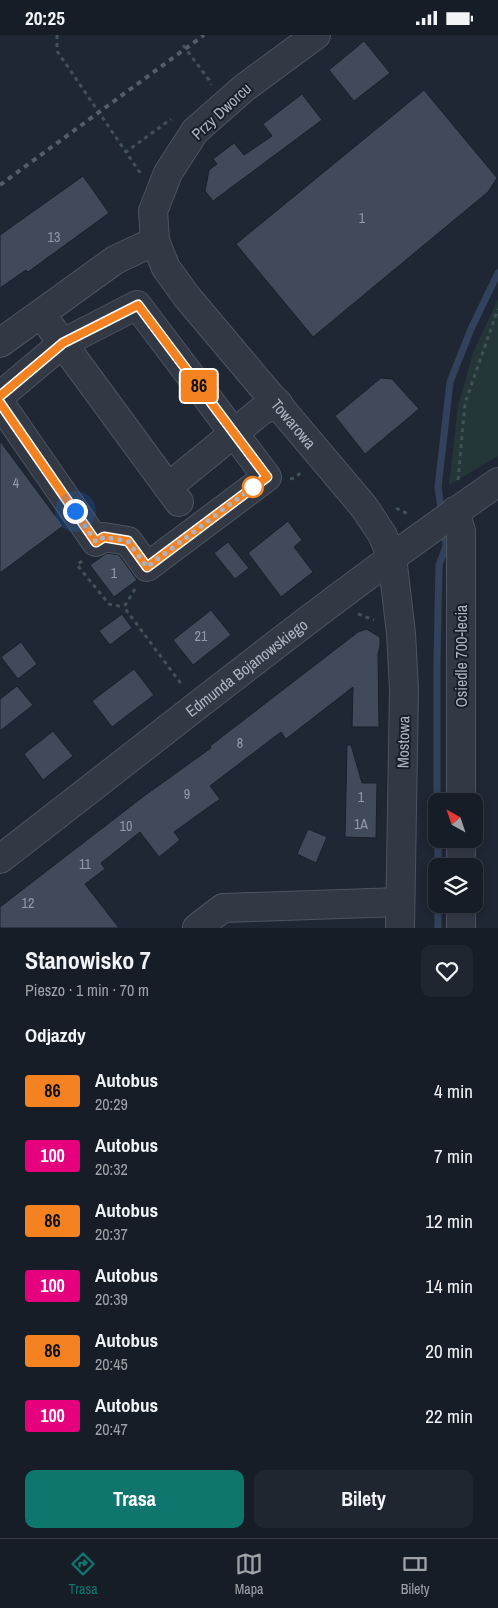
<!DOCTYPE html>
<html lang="pl">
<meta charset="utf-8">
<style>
:root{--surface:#171d27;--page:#20262f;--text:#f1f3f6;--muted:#9ea2a7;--line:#363b44;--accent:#0f766e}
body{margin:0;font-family:"Archivo Narrow",sans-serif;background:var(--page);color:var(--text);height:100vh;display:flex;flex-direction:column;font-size:19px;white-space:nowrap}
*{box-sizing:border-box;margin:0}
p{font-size:16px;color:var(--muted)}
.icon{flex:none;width:28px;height:28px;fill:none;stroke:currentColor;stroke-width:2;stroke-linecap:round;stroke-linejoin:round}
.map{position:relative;height:893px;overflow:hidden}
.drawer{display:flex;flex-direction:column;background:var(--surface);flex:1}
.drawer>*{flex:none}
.badge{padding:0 10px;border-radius:4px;font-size:18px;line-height:32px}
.needle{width:32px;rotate:320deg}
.fabs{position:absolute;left:428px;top:758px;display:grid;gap:10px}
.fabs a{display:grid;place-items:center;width:55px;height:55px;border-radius:10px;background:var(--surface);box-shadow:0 2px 8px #0003,0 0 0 1px var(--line);font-size:25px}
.you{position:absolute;width:25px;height:25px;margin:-12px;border:4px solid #fff;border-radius:50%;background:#1a73e8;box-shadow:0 0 0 8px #1a73e833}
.map>.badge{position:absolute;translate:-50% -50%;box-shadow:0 0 0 2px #fff}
h2{padding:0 25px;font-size:19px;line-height:45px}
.round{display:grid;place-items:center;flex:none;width:52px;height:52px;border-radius:10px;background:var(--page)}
.headline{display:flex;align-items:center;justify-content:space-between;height:85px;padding:0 25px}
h1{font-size:24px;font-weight:700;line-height:38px}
.button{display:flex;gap:10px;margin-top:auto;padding:10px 25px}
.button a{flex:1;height:58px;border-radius:10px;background:var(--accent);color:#fff;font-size:20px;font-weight:700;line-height:58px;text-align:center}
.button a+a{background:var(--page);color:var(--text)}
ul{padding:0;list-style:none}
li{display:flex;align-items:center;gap:15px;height:65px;padding:0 25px}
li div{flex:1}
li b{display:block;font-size:19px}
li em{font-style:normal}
li .badge{min-width:55px;font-weight:700;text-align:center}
.status{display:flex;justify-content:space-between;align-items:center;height:35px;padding:0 25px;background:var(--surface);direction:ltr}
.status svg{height:14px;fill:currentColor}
.menu{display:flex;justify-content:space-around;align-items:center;height:70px;border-top:1px solid var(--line);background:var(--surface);font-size:14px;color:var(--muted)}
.menu a{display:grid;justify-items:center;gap:2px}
.menu .current{color:var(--accent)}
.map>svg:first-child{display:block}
</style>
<div class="status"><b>20:25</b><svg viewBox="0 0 49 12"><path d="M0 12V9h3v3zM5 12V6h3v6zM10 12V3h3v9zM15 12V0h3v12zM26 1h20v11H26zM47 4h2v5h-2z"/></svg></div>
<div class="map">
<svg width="498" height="893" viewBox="0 0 498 893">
<rect width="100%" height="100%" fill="#1f2734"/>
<polygon fill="#243638" points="498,264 498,421 449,450 458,371 473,318"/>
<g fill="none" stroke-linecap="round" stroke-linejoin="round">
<g stroke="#32425c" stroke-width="7">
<polyline points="442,480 438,452 450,347 471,294 498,238"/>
<polyline points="437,766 437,626 439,530 446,511 444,493"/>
<polyline points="438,804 438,831"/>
<polyline points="438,893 438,869"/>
</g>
</g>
<g fill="#404a5a" stroke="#1a202c">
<polygon points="364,6 390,38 354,66 329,35"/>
<polygon points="424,55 497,143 488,157 313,302 236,209"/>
<polygon points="302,59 322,85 213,166 205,156 209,135 217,129 213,124 234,108 244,120 272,101 263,89"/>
<polygon points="83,141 109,178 28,237 26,235 0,253 0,200"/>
<polygon points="381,343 392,344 419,374 365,419 335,381"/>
<polygon points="0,406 63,491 0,538"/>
<polygon points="288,486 302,505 294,512 313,537 281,562 248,518"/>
<polygon points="228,507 249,533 235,544 214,518"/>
<polygon points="107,518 119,520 137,545 114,562 90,530"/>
<polygon points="211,575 231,600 193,630 173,605"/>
<polygon points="122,579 132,593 110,610 99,596"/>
<polygon points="366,594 380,602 380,611 378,619 379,692 352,692 353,652 286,704 281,697 210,751 220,764 174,797 180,805 159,822 140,797 101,828 105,834 85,849 119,893 0,893 0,872 144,761 211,713 210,711 358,597"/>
<polygon points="21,607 37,629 18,644 1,622"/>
<polygon points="134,634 154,660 112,692 92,666"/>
<polygon points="17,651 33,670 0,696 0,664"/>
<polygon points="53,696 73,721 43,745 24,719"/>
<polygon points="347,710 351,710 362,748 377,748 376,803 345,802"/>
<polygon points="308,794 327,802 316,828 297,819"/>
</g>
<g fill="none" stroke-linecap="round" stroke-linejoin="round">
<defs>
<g id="minor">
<path id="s1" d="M 316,0 L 244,53 L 195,96 L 168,138 L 153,176 L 155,206 L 166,233 L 187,262 L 364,472 L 382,499 L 392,522 L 401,598 L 404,654 L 400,893"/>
<polyline points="41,279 179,467"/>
<polyline points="0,308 115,225 155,206"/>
<polyline points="0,361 63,308 137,270 267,442 147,532 128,506 104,502 96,507 0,368"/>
<polyline points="168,452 261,376 278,368"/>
<polyline points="455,476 461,496 461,766"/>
<path id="s2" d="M 0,824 C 165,697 327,565 498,447"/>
<polyline points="461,831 461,804"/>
<polyline points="197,893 223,873 400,867"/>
<polyline points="461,893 461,869"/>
</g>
</defs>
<use href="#minor" stroke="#4d5461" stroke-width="30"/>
<g stroke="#405255" stroke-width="3" stroke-dasharray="4 4" stroke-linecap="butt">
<polyline points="57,0 57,16 126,117"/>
<polyline points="183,10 209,45 211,50"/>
<polyline points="140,138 126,117 171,84"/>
<polyline points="290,444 294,443 302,437"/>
<polyline points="458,445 465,368 498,274"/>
<polyline points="396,473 410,480"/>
<polyline points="82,526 77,530 109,569 124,572"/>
<polyline points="135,554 124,572 182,650"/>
<polyline points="358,579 374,585"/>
</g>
<use href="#minor" stroke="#323945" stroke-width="28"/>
<polyline stroke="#545d6c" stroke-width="4" stroke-dasharray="5 5" stroke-linecap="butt" points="0,150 204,0"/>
</g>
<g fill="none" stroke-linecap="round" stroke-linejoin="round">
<defs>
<polyline id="line" points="0,361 63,308 138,270 267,442 147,532 128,506 104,502 96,507 0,368"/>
</defs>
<use href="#line" stroke="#fff" stroke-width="11"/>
<use href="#line" stroke="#f58220" stroke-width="8"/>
<polyline stroke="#acb4c3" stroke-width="5" stroke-dasharray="0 9" points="75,476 96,507 104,502 128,506 147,532 253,452"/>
</g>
<circle fill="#fff" stroke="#f58220" stroke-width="2.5" cx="253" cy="452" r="10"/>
<g text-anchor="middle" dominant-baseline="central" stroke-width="4" stroke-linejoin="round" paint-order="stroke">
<g font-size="14" fill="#919aa9">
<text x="362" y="183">1</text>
<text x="54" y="202">13</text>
<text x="16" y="448">4</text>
<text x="114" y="538">1</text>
<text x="201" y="601">21</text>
<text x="240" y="708">8</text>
<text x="187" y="759">9</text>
<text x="361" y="762">1</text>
<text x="361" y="789">1A</text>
<text x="126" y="791">10</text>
<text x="85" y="829">11</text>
<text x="28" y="868">12</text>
</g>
<g font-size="16" fill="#acb4c3" stroke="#181f29">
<text transform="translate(221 76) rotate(-43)">Przy Dworcu</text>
<text stroke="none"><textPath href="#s1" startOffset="506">Towarowa</textPath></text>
<text transform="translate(461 621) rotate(-90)">Osiedle 700-lecia</text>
<text stroke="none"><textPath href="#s2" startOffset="312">Edmunda Bojanowskiego</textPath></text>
<text transform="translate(403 707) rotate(-89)">Mostowa</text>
</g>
</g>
</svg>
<div class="fabs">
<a><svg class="needle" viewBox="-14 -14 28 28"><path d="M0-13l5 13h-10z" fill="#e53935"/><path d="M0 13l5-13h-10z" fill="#9ea2a7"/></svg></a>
<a><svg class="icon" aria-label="layers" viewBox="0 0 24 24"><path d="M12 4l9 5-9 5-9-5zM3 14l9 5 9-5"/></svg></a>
</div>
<div class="you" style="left:75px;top:476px"></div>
<b class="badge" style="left:199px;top:351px;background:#f58220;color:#111">86</b>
</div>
<section class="drawer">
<div class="headline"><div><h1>Stanowisko 7</h1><p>Pieszo · 1 min · 70 m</p></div><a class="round"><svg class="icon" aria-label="heart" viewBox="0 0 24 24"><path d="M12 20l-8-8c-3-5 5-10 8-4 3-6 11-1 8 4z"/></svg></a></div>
<h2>Odjazdy</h2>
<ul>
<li><span class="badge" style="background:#f58220;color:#111">86</span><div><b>Autobus</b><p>20:29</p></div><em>4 min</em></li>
<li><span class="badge" style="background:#e6007e;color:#fff">100</span><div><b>Autobus</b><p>20:32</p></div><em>7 min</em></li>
<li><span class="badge" style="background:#f58220;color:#111">86</span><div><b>Autobus</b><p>20:37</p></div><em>12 min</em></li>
<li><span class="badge" style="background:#e6007e;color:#fff">100</span><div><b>Autobus</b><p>20:39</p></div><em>14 min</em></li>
<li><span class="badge" style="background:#f58220;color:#111">86</span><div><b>Autobus</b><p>20:45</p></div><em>20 min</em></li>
<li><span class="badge" style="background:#e6007e;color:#fff">100</span><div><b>Autobus</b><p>20:47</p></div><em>22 min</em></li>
</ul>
<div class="button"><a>Trasa</a><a>Bilety</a></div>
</section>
<nav class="menu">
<a class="current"><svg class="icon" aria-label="directions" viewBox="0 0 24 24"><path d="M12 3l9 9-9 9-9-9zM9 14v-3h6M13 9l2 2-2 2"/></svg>Trasa</a>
<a><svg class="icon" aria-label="map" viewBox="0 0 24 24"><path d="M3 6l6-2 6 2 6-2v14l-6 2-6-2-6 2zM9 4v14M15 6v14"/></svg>Mapa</a>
<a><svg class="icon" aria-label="tickets" viewBox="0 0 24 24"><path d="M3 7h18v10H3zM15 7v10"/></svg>Bilety</a>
</nav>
